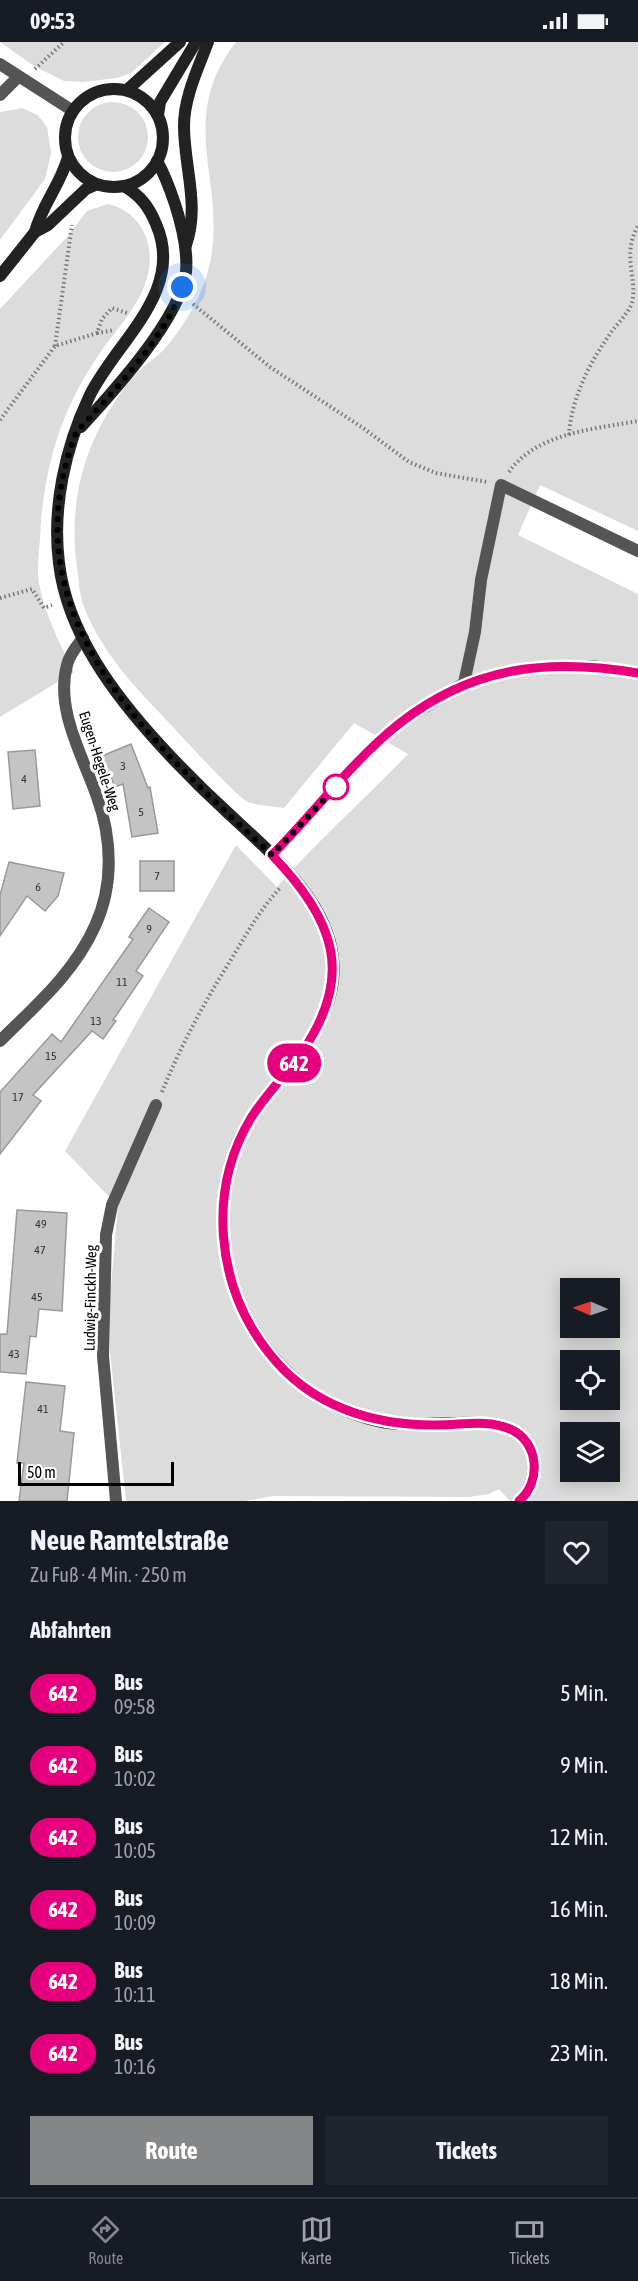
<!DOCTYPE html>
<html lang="de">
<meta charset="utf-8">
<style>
:root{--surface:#171b24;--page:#20242c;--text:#f1f3f6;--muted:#9ea1a6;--line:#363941;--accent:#858687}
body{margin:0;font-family:"Asap Condensed",sans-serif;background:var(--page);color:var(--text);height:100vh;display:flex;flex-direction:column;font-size:22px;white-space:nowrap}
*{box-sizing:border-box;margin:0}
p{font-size:20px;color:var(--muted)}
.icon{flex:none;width:33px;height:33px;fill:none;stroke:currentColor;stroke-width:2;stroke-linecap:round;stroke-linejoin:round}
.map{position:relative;height:1459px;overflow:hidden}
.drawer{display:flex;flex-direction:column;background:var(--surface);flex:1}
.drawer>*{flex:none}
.badge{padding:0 12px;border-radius:20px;font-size:21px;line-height:39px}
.needle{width:39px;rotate:272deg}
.buttons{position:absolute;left:560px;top:1236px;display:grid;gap:12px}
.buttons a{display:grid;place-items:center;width:60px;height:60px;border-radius:0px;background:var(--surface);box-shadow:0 3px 15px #0003;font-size:30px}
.scale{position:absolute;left:18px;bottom:15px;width:156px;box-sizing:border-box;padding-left:6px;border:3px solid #000;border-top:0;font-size:16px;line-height:21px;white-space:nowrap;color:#000;-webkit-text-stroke:4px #fff;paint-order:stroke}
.you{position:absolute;width:30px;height:30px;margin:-15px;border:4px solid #fff;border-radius:50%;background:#1a73e8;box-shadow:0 0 0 9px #1a73e833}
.map>.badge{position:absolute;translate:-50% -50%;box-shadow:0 0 0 3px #fff}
h2{padding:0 30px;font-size:22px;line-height:54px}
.round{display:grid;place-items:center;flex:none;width:63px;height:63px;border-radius:0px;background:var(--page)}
.headline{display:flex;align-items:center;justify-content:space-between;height:102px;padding:0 30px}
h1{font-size:28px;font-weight:700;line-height:45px}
.primary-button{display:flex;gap:12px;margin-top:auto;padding:12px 30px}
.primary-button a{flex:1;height:69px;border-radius:0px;background:var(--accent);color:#fff;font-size:24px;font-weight:700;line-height:69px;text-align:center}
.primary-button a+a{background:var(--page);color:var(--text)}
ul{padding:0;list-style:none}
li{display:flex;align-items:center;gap:18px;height:72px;padding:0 30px}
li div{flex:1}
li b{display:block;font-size:22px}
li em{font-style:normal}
li .badge{min-width:66px;font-weight:700;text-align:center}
.status{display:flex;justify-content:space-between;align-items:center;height:42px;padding:0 30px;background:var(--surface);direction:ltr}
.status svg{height:16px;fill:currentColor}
.tabs{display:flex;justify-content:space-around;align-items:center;height:84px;border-top:2px solid var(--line);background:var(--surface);font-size:16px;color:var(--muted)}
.tabs a{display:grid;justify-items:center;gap:3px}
.tabs .active{color:var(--accent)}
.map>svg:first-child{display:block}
</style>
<div class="status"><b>09:53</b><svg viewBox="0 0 49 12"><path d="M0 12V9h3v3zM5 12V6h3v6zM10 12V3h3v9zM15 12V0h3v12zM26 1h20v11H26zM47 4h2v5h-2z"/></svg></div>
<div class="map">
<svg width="638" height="1459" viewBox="0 0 638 1459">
<rect width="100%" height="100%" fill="#fff"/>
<g fill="#dcdcdc" fill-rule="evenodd">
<polygon points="0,0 165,0 131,31 117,36 83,40 64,39 34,24"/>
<path d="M 236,0 L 638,0 L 638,489 L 540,443 L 518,493 L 638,552 L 638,1459 L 510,1459 L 499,1447 L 489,1452 L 469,1455 L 274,1454 L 245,1459 L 126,1459 L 110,1310 L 110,1255 L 118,1164 L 65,1109 L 236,803 L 277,845 C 318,798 364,758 408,712 L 354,681 L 284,766 C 273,764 259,764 248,760 C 237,756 169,680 155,666 C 127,637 97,601 83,562 C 79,551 79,537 77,526 C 67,455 87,391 133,335 C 142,324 157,316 166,305 C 185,283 203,252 209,225 C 229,143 174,80 236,0 ZM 570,1246 L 609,1246 L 609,1286 L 570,1286 ZM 570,1318 L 609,1318 L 609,1358 L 570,1358 ZM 570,1390 L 609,1390 L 609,1430 L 570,1430 Z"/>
<circle cx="113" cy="95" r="35"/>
<polygon points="22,66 38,73 47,85 51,111 45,137 0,198 0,70"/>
<path d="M 108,162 C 141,170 155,201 148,232 C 141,264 113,290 96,317 C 59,372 43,431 40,496 C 39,512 36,531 40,546 C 46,575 61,604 74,630 L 0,675 L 0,267 L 66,196 L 87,169 Z"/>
</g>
<g fill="#c4c4c4" stroke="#999" stroke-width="1.5">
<polygon points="131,702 148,746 150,745 158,791 132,795 123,742 115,745 102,714"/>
<polygon points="35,708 40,764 13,767 8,710"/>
<rect x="140" y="819" width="34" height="30"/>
<polygon points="9,820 64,831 58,854 45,869 27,854 0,894 0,853"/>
<polygon points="149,866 169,880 136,929 143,934 113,978 116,979 103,997 92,989 33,1053 41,1059 0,1112 0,1050 52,992 61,1000 133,897 129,895"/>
<polygon points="17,1168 67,1171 62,1269 39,1267 36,1295 30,1294 26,1332 0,1330 0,1292 7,1292"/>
<polygon points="26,1340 65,1344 60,1389 74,1391 67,1459 19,1459 24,1421 17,1421"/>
</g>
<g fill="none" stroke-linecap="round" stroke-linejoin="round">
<g stroke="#777" stroke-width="4" stroke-dasharray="1.5 3" stroke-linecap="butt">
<polyline points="35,27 64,0"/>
<polyline points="193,262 270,325 363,386 409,420 436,431 487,440"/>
<polyline points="97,291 114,288"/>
<polyline points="55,304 72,183"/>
<polyline points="0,378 55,304 97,291 102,277 112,266 127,271"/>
<path d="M 569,393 C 571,359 588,323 608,295 C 615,283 627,274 632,261 C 638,236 621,214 638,184"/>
<path d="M 509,430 C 536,391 594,387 638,379"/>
<polyline points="0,556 32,547 44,566 52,563"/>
<path d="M 162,1050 C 181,1003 205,959 232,916 C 247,891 261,866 281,845"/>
</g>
<polyline stroke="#555" stroke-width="12" points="464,641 475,590 481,538 501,443 638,509"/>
<g stroke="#555" stroke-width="12">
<polyline points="0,22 73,69"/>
<polyline points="0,53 18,35"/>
<polyline points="272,813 368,710 401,680 464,641 525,626 593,624 638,631"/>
<path d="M 0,999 C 36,963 74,931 95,884 C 114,843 112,796 97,755 C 83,714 55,668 67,623 C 69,613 77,604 83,596"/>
<polyline points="116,1459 103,1314 106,1193 112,1163 156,1063"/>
</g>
<g stroke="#222" stroke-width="12">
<circle cx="114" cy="96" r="49"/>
<polyline points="127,48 180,0"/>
<polyline points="158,73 160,60 196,0"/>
<path d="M 124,144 C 141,154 149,165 156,182 C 186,250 115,300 89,355 C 65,406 52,466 59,521 C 67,591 115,654 161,704 C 182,727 204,749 227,770 C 275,815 345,871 332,945 C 320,1009 259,1046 236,1104 C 192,1215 259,1352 377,1379 C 419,1389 477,1372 512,1388 C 541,1401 539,1439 519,1459"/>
<path d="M 35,190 C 42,162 61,142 68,115"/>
<path d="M 186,203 C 200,163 184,125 184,84 C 184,55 198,27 208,0"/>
<polyline points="0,234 35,190 48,183 86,147 95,143"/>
<path d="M 81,385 C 113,350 180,277 186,230 C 188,207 182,184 175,162 C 170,147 165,133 157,119"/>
</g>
</g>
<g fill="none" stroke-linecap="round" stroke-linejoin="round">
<defs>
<path id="line" d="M 519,1459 C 542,1440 539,1399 510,1387 C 487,1377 463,1383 438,1383 C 373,1384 310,1364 269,1311 C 216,1244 207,1149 251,1076 C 266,1052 286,1033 302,1010 C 356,932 333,877 272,813 C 315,770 352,719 400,681 C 473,624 549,616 638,631"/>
</defs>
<use href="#line" stroke="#fff" stroke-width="14"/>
<use href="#line" stroke="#e6007e" stroke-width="9"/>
<path stroke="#000" stroke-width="6" stroke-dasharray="0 10.8" d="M 182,245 C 166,296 112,351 76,391 C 6,575 150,699 272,813 L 336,745"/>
</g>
<circle fill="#fff" stroke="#e6007e" stroke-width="3" cx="336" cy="745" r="12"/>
<g text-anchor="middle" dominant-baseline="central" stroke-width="6" stroke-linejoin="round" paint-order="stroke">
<g font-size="12" fill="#313131">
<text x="123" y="724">3</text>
<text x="24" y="737">4</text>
<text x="141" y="770">5</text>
<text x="157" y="834">7</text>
<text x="38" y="845">6</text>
<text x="149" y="887">9</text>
<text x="122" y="940">11</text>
<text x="96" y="979">13</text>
<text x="51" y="1014">15</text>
<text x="18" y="1055">17</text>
<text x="41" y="1182">49</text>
<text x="40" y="1208">47</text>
<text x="37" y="1255">45</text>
<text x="14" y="1312">43</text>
<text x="43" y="1367">41</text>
</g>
<g font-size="15" fill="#000" stroke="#fff">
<text transform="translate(100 719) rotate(72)">Eugen-Hegele-Weg</text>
<text transform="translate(90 1256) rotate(-89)">Ludwig-Finckh-Weg</text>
</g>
</g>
</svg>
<div class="buttons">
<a><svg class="needle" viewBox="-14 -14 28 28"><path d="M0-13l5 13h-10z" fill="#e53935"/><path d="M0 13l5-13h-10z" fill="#9ea1a6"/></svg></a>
<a><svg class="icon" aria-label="locate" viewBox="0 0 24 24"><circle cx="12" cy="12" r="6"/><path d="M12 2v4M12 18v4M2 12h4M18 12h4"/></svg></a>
<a><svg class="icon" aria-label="layers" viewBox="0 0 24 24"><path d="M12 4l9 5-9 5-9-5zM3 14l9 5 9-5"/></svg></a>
</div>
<div class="scale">50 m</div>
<div class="you" style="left:182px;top:245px"></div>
<b class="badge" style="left:294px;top:1021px;background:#e6007e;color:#fff">642</b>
</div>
<section class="drawer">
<div class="headline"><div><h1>Neue Ramtelstraße</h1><p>Zu Fuß · 4 Min. · 250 m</p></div><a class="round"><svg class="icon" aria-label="heart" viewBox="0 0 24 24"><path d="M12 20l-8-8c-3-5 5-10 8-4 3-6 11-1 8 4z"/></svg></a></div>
<h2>Abfahrten</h2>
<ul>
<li><span class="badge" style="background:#e6007e;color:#fff">642</span><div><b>Bus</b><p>09:58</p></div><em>5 Min.</em></li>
<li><span class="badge" style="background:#e6007e;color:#fff">642</span><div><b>Bus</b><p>10:02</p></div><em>9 Min.</em></li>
<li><span class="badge" style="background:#e6007e;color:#fff">642</span><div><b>Bus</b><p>10:05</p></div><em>12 Min.</em></li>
<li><span class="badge" style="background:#e6007e;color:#fff">642</span><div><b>Bus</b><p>10:09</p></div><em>16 Min.</em></li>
<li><span class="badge" style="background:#e6007e;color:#fff">642</span><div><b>Bus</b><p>10:11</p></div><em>18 Min.</em></li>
<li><span class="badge" style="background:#e6007e;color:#fff">642</span><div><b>Bus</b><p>10:16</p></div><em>23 Min.</em></li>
</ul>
<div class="primary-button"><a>Route</a><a>Tickets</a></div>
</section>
<nav class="tabs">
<a class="active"><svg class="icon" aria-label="directions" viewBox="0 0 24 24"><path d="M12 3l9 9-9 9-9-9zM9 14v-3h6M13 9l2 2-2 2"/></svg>Route</a>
<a><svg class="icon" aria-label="map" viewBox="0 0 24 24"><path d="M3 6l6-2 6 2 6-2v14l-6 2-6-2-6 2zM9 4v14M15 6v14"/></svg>Karte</a>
<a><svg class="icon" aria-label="tickets" viewBox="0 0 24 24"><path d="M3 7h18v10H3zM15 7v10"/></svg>Tickets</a>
</nav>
